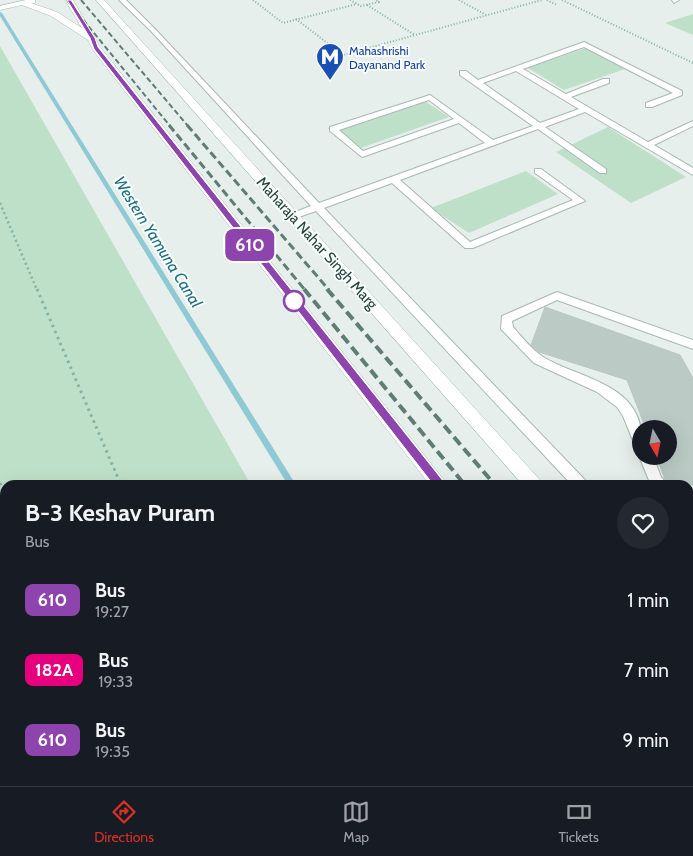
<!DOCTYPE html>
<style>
:root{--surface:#171b24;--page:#242831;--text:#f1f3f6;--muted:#9ea1a6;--line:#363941;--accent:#d93025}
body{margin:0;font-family:Cabin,sans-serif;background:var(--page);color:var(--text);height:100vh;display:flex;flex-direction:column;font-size:19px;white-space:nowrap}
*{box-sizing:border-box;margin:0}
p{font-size:16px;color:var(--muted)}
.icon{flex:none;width:28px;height:28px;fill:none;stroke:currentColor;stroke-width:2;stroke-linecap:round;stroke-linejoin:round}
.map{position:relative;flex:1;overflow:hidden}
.drawer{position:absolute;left:0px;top:480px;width:694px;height:306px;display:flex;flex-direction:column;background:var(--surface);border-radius:15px 15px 0 0;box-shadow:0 5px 20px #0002}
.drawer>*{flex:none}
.badge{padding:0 10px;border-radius:8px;font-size:18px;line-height:32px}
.needle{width:32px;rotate:171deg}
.controls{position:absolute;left:632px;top:420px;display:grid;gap:10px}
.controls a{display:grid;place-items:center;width:45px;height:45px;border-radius:50%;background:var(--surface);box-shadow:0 5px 20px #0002;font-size:25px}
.map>.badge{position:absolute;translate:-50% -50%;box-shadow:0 0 0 2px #fff}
.round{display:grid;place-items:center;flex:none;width:52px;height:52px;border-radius:26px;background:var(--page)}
.summary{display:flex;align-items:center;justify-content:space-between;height:85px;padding:0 25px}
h1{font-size:24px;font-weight:800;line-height:38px}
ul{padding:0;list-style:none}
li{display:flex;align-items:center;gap:15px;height:70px;padding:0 25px}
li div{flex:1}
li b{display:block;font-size:19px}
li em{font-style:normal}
li .badge{min-width:55px;font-weight:700;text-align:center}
.menu{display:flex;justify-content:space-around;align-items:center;height:70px;border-top:1px solid var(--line);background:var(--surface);font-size:14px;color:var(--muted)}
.menu a{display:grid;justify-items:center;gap:2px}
.menu .on{color:var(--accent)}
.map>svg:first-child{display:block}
</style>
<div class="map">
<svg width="693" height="786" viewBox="0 0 693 786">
<rect width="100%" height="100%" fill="#e6efeb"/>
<g fill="#bfe0c8">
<polygon points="693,14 693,35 665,23"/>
<polygon points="0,46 251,485 5,485 5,668 0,646"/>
<polygon points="586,48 625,69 564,90 528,68"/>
<polygon points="420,98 449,117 358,149 327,128"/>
<polygon points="608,127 686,177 631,203 556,152"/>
<polygon points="526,171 558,194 469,233 431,208"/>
<polygon points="32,781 420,781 423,786 33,786"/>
</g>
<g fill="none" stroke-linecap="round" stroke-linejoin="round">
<g fill="#8ec9d4" fill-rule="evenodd">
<polygon points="0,12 2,13 296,485 288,485 0,16"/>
<polygon points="471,781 481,781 483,786 473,786"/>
</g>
</g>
<polygon fill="#bbcac4" stroke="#b8c9c2" points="545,307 680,355 693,378 693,485 670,485 665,479 656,456 669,456 669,429 646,429 627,380 539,352 531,345"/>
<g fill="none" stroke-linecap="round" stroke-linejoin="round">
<defs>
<g id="lane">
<path d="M 119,0 L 126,0 L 155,29 L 319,203 L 485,143 L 459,123 L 362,157 L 330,131 L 330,127 L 430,95 L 493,140 L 533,126 L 460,75 L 460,71 L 466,71 L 478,80 L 584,42 L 682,91 L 682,95 L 652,107 L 646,107 L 646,103 L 673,93 L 584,47 L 523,69 L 566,94 L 603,79 L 609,79 L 609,83 L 571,97 L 648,142 L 693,121 L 693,126 L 654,145 L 693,168 L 693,175 L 585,112 L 545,127 L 606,169 L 606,173 L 600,173 L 538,129 L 400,180 L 470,242 L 573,200 L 535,173 L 535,169 L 541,169 L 585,201 L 473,248 L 465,248 L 392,183 L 324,208 L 586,481 L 588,485 L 572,485 L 316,211 L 296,218 L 290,218 L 290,214 L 311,206 L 151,31 ZM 516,71 L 579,109 L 540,123 L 483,83 ZM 429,100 L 454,119 L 363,151 L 339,130 Z"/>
<polygon points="672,0 679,0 674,3"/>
<path d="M 557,292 L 693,340 L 693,349 L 557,300 L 512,321 L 513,327 C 522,337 532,350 543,357 C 576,377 635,383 641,430 C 642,436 641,443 641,450 L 636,448 L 623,416 L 617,407 L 597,392 L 534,363 L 501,329 L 502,316 Z"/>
<polygon points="641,452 641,456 653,456 661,477 668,485 651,485 639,456"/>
<polygon points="689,505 693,507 693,521 689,519"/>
<polygon points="689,592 693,594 693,612 689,610"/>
</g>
<g id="street">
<polygon points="0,692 5,694 5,732 0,730"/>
<polygon points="10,781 32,781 33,786 11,786"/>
</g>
<g id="secondary">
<polygon points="26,0 35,0 35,3 31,3 57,12 82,28 65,0 73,0 100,47 448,485 430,485 93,50 88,40 51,16 22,5 0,10 0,6"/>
<polygon points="96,0 104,0 540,480 542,485 523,485"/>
<polygon points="689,641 693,643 693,666 689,664"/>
<polygon points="664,781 688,781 690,786 666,786"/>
</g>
</defs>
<use href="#lane" stroke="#a8b8b2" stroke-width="2"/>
<use href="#street" stroke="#a8b8b2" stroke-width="1"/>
<use href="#secondary" stroke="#a4bbb3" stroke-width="1"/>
<g stroke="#86b3a5" stroke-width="2" stroke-dasharray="1 2" stroke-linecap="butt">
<polyline points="253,0 283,23 357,4"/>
<polyline points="350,0 361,6 379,2 376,0"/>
<polyline points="459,0 486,15"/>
<polyline points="547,0 557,5"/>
<polyline points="562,0 693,63"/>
<polyline points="367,5 415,35"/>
<polyline points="296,19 343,55 542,0"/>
</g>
<polyline stroke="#86b3a5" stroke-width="2.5" stroke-dasharray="2 3" stroke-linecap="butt" points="0,203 37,290"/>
<g stroke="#86b3a5" stroke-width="3" stroke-dasharray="2.5 4" stroke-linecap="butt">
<polyline points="37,289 121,485"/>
<polyline points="0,483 5,499"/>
</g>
<g stroke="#86b3a5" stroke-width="4.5" stroke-dasharray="3 5" stroke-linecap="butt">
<polyline points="94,781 95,786"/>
<polyline points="249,781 251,786"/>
</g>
<use href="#lane" fill="#fff" fill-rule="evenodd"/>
<use href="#street" fill="#fff" fill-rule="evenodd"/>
<use href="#secondary" fill="#fff" fill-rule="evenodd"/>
<g stroke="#5f7d75" stroke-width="2" stroke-dasharray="5.5 3" stroke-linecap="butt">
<polyline points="67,0 170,126"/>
<polyline points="81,0 188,126"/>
</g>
<g stroke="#5f7d75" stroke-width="3" stroke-dasharray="8 4" stroke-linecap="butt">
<polyline points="169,125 305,290"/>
<polyline points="187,125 329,290"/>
</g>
<g stroke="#5f7d75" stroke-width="4" stroke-dasharray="10 5" stroke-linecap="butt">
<polyline points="304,289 465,485"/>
<polyline points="327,289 495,485"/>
</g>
<g stroke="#5f7d75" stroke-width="5" stroke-dasharray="13 6" stroke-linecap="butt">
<polyline points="689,711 693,716"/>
<polyline points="689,757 693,763"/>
</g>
</g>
<polygon fill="#8e44ad" stroke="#fff" points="67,0 71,0 95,38 98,47 444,482 445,485 444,488 436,488 94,49 90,38"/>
<defs>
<symbol id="metro-pin" viewBox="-11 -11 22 30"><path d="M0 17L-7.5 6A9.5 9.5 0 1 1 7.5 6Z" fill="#1a4fb4" stroke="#f7fbf9"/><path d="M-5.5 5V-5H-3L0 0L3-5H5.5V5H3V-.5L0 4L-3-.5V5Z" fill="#fff"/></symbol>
</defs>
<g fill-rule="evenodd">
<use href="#metro-pin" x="314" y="41" width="32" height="43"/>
</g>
<circle fill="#fff" stroke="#8e44ad" stroke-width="2.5" cx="294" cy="301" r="10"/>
<g text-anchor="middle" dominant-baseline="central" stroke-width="4" stroke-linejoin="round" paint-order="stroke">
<g font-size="12" fill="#164399" stroke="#f7fbf9" text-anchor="start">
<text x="349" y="50">Mahashrishi<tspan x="349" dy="14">Dayanand Park</tspan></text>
</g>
<g font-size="15" fill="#24423a" stroke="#f7fbf9">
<text transform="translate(317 243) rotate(48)">Maharaja Nahar Singh Marg</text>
</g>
<g font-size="16" font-style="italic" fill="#1c6f80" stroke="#f7fbf9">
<text transform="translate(158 242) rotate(58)">Western Yamuna Canal</text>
</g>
</g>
</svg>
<div class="controls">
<a><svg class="needle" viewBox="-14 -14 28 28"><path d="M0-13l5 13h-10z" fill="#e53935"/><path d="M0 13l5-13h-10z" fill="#9ea1a6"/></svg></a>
</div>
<b class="badge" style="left:250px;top:245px;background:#8e44ad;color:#fff">610</b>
<section class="drawer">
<div class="summary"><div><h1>B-3 Keshav Puram</h1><p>Bus</p></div><a class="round"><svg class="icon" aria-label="heart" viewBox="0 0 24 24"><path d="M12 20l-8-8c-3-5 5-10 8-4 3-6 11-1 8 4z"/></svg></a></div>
<ul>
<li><span class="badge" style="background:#8e44ad;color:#fff">610</span><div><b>Bus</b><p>19:27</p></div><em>1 min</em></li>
<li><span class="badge" style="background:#e6007e;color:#fff">182A</span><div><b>Bus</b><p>19:33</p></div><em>7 min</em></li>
<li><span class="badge" style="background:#8e44ad;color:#fff">610</span><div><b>Bus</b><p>19:35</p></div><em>9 min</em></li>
</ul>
</section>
</div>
<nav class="menu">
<a class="on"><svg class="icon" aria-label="directions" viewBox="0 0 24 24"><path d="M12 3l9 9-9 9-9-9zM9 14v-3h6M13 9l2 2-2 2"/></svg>Directions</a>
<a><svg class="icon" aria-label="map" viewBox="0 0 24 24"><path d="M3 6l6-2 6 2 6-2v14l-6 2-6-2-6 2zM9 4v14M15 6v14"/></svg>Map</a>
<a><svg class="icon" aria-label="tickets" viewBox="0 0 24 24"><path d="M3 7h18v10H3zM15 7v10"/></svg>Tickets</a>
</nav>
